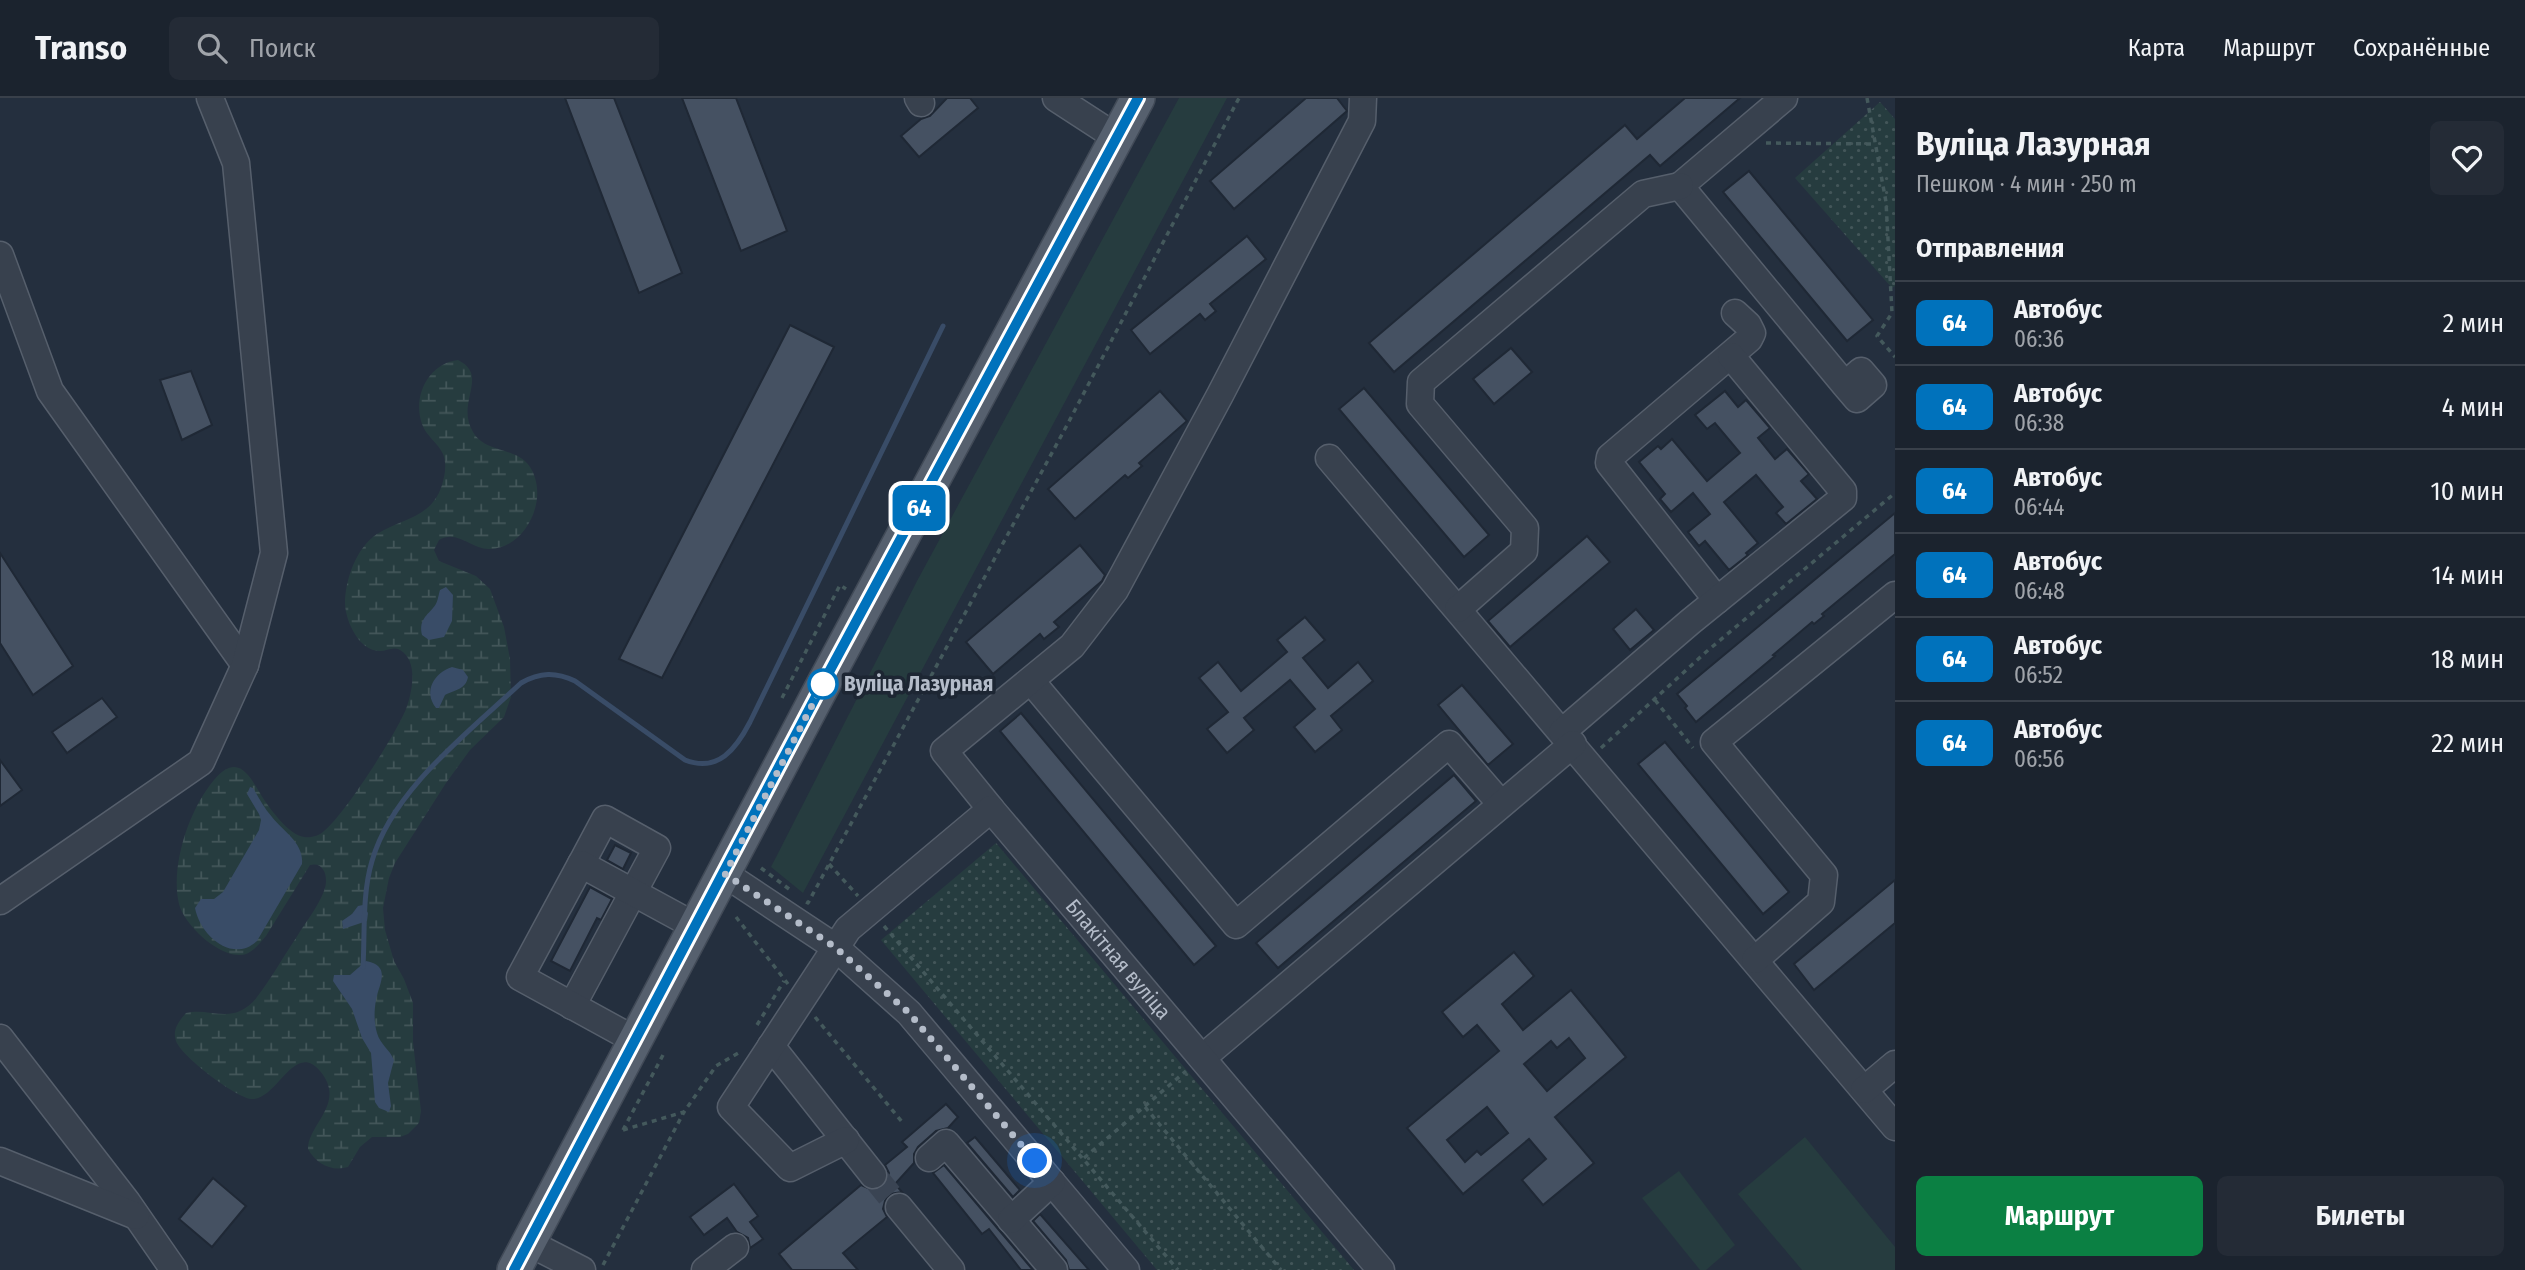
<!DOCTYPE html>
<html lang="ru">
<meta charset="utf-8">
<style>
:root{--surface:#1b232e;--page:#242b36;--text:#f1f3f6;--muted:#a0a4aa;--line:#39404a;--accent:#0b8043}
body{margin:0;font-family:"Fira Sans Condensed",sans-serif;background:var(--page);color:var(--text);height:100vh;display:flex;flex-direction:column;font-size:26px;white-space:nowrap}
*{box-sizing:border-box;margin:0}
p{font-size:23px;color:var(--muted)}
.icon{flex:none;width:38px;height:38px;fill:none;stroke:currentColor;stroke-width:2;stroke-linecap:round;stroke-linejoin:round}
.map{position:relative;flex:1;overflow:hidden}
.details{display:flex;flex-direction:column;background:var(--surface);width:630px}
.details>*{flex:none}
.badge{padding:0 14px;border-radius:10px;font-size:24px;line-height:46px}
.you{position:absolute;width:35px;height:35px;margin:-18px;border:5px solid #fff;border-radius:50%;background:#1a73e8;box-shadow:0 0 0 10px #1a73e833}
.map>.badge{position:absolute;translate:-50% -50%;box-shadow:0 0 0 4px #fff}
h2{padding:0 21px;font-size:26px;line-height:63px}
.round{display:grid;place-items:center;flex:none;width:74px;height:74px;border-radius:10px;background:var(--page)}
.headline{display:flex;align-items:center;justify-content:space-between;height:119px;padding:0 21px}
h1{font-size:33px;font-weight:700;line-height:52px}
.button{display:flex;gap:14px;margin-top:auto;padding:14px 21px}
.button a{flex:1;height:80px;border-radius:10px;background:var(--accent);color:#fff;font-size:28px;font-weight:700;line-height:80px;text-align:center}
.button a+a{background:var(--page);color:var(--text)}
ul{padding:0;list-style:none}
li{display:flex;align-items:center;gap:21px;height:84px;padding:0 21px;border-top:2px solid var(--line)}
li div{flex:1}
li b{display:block;font-size:26px}
li em{font-style:normal}
li .badge{min-width:77px;font-weight:700;text-align:center}
header{display:flex;align-items:center;gap:42px;box-sizing:border-box;height:98px;padding:0 35px;background:var(--surface);border-bottom:2px solid var(--line)}
header strong{font-size:33px}
nav{display:flex;gap:38px;margin-inline-start:auto;font-size:24px}
.search{width:490px;height:63px;background:var(--page);display:flex;align-items:center;gap:18px;box-sizing:border-box;padding:0 24px;border-radius:10px;color:var(--muted);font-size:26px}
main{display:flex;flex:1;min-height:0}
.map>svg:first-child{display:block}
</style>
<header>
<strong>Transo</strong>
<div class="search"><svg class="icon" aria-label="search" viewBox="0 0 24 24"><circle cx="10" cy="10" r="6"/><path d="M15 15l6 6"/></svg>Поиск</div>
<nav><a>Карта</a><a>Маршрут</a><a>Сохранённые</a></nav>
</header>
<main>
<div class="map">
<svg width="1895" height="1172" viewBox="0 0 1895 1172">
<defs>
<pattern id="wetland-marsh" width="20" height="14" patternUnits="userSpaceOnUse" patternTransform="scale(1.75)"><rect width="20" height="14" fill="#263c3f"/><path d="M1 5h8M5 5V1M11 12h8M15 12V8" fill="none" stroke="#435659"/></pattern>
<pattern id="park-dots" width="8" height="8" patternUnits="userSpaceOnUse" patternTransform="scale(1.75)"><rect width="8" height="8" fill="#263c3f"/><path d="M2 2h.1M6 6h.1" fill="none" stroke="#435659" stroke-width="1.8" stroke-linecap="round"/></pattern>
</defs>
<rect width="100%" height="100%" fill="#242f3e"/>
<g fill="#263c3f">
<polygon points="1179,0 1227,0 803,795 771,769 917,483"/>
<polygon points="1805,1039 1895,1149 1895,1172 1802,1172 1738,1096"/>
<polygon points="1679,1073 1735,1147 1706,1172 1700,1172 1642,1100"/>
</g>
<path fill="url(#wetland-marsh)" d="M 458,262 C 490,278 455,304 473,334 C 486,356 516,348 530,369 C 550,400 526,450 490,451 C 471,452 458,431 439,442 L 434,452 L 439,463 L 476,478 L 490,491 L 504,529 L 510,561 L 511,599 L 504,619 L 470,652 L 446,685 L 395,765 L 389,780 L 383,810 L 385,832 L 394,863 L 404,881 L 413,905 L 413,944 L 421,1013 L 419,1025 L 408,1036 L 400,1039 L 372,1039 L 360,1049 L 348,1069 C 332,1074 316,1066 308,1051 C 308,1026 347,1005 320,973 C 294,942 277,1003 251,1001 C 235,999 181,958 176,943 C 172,932 179,923 186,915 C 204,910 223,921 240,913 C 246,910 253,905 257,899 C 271,881 283,859 296,840 C 305,825 318,809 324,793 C 329,781 325,763 310,767 L 266,838 C 259,846 252,856 241,857 C 219,859 184,827 179,806 C 170,769 189,711 214,682 C 239,652 251,681 263,700 C 271,712 289,737 304,739 C 311,740 319,738 324,733 C 345,716 396,636 406,611 C 412,595 419,563 400,552 C 393,548 387,553 380,553 C 359,553 346,524 345,506 C 345,482 356,450 377,436 C 402,420 431,421 442,387 C 445,377 447,366 443,356 C 438,345 426,338 422,326 C 412,298 429,265 458,262 Z"/>
<g fill="url(#park-dots)">
<polygon points="1880,4 1895,21 1895,188 1892,190 1795,80"/>
<polygon points="996,745 1354,1172 1157,1172 881,842"/>
</g>
<g fill="#394c67">
<path d="M 446,489 L 453,497 L 452,523 L 444,539 L 429,542 L 422,537 C 419,523 425,519 433,510 C 438,505 438,498 440,492 Z"/>
<path d="M 452,569 L 463,572 L 468,579 C 466,591 455,592 445,597 L 439,610 L 436,610 C 423,593 434,575 452,569 Z"/>
<path d="M 250,689 L 253,690 C 259,700 264,710 272,719 C 284,734 304,745 302,766 L 257,843 C 232,866 200,837 195,810 L 201,801 L 214,801 L 223,794 L 259,732 L 261,722 L 259,716 L 247,696 Z"/>
<polygon points="363,807 368,815 367,823 343,831 342,823 352,816 358,808"/>
<path d="M 366,863 C 392,868 379,886 376,902 C 374,913 374,925 377,935 C 380,946 390,952 394,962 L 388,985 L 391,1008 L 389,1014 L 379,1010 L 375,1004 L 371,955 L 362,940 L 352,911 L 333,883 L 334,877 L 350,877 Z"/>
</g>
<g fill="none" stroke-linecap="round" stroke-linejoin="round">
<path stroke="#394c67" stroke-width="5" d="M 363,869 C 365,835 362,796 372,763 C 392,692 469,634 521,585 C 540,574 556,574 575,583 L 685,662 C 718,675 736,651 750,624 L 943,228"/>
</g>
<g fill="#455162" stroke="#1f2835" stroke-width="2" fill-rule="evenodd">
<polygon points="565,0 614,0 682,175 639,195"/>
<polygon points="682,0 736,0 787,133 741,153"/>
<polygon points="947,0 970,0 978,10 919,59 901,38 921,21 930,18"/>
<polygon points="1306,0 1337,0 1347,13 1234,111 1210,83"/>
<polygon points="1685,0 1740,0 1660,68 1650,57 1394,274 1369,245 1625,27 1637,41"/>
<polygon points="1749,73 1873,222 1847,243 1723,94"/>
<polygon points="1247,138 1266,161 1210,206 1216,213 1205,222 1200,216 1150,256 1131,232"/>
<polygon points="790,227 834,249 662,580 619,561"/>
<polygon points="1511,250 1532,274 1494,306 1473,281"/>
<polygon points="191,273 212,327 182,342 160,282"/>
<polygon points="1364,290 1489,437 1464,459 1339,311"/>
<polygon points="1160,293 1187,323 1139,365 1142,368 1128,380 1125,377 1075,421 1048,391"/>
<polygon points="1725,293 1738,309 1746,302 1770,330 1758,340 1775,361 1787,351 1809,376 1801,383 1817,401 1786,426 1776,415 1783,409 1756,377 1724,404 1758,445 1746,455 1748,457 1729,472 1705,443 1699,448 1688,434 1710,416 1693,395 1671,414 1660,401 1665,396 1639,364 1658,348 1661,351 1672,341 1707,383 1740,355 1715,325 1707,331 1695,317"/>
<polygon points="1895,415 1895,456 1822,516 1824,518 1814,526 1812,524 1773,557 1775,558 1696,624 1685,610 1687,608 1677,596"/>
<polygon points="1587,438 1610,464 1510,549 1488,523"/>
<polygon points="1080,447 1105,477 1102,483 1054,524 1059,529 1044,541 1040,536 993,576 966,544"/>
<polygon points="0,455 73,568 33,597 0,545"/>
<polygon points="1636,511 1654,532 1630,552 1613,531"/>
<polygon points="1305,519 1325,542 1303,560 1328,590 1358,564 1373,583 1331,618 1342,632 1315,654 1294,629 1315,611 1290,582 1244,620 1254,632 1227,655 1207,631 1228,614 1199,580 1218,564 1241,593 1287,554 1277,542"/>
<polygon points="1462,587 1513,646 1488,667 1438,607"/>
<polygon points="102,600 117,619 67,655 52,634"/>
<polygon points="1021,615 1216,848 1194,867 1000,633"/>
<polygon points="1665,644 1789,794 1763,816 1638,666"/>
<polygon points="0,662 22,692 0,708"/>
<polygon points="1454,677 1476,703 1278,870 1256,845"/>
<polygon points="615,747 631,755 623,771 607,762"/>
<polygon points="1895,782 1895,825 1814,892 1794,866"/>
<polygon points="590,789 612,801 601,822 597,820 570,873 551,863"/>
<path d="M 1514,854 L 1534,878 L 1502,906 L 1523,932 L 1571,892 L 1626,959 L 1555,1019 L 1594,1065 L 1543,1107 L 1522,1082 L 1546,1061 L 1529,1041 L 1463,1096 L 1407,1030 L 1499,953 L 1477,927 L 1463,939 L 1442,914 ZM 1569,940 L 1585,960 L 1547,993 L 1524,966 L 1551,943 L 1557,950 ZM 1487,1009 L 1508,1035 L 1481,1057 L 1477,1053 L 1465,1064 L 1447,1042 Z"/>
<polygon points="946,1006 958,1019 948,1030 936,1033 918,1049 914,1056 914,1065 895,1086 902,1094 890,1096 885,1103 883,1111 887,1119 843,1155 858,1172 792,1172 779,1156 861,1087 875,1093 883,1089 889,1075 885,1067 907,1049 902,1044"/>
<polygon points="975,1039 1020,1092 1013,1099 967,1045"/>
<polygon points="944,1067 999,1132 1033,1172 1021,1172 989,1131 982,1136 933,1075"/>
<polygon points="213,1080 246,1108 212,1149 179,1121"/>
<polygon points="734,1086 758,1118 750,1124 763,1141 750,1150 748,1140 737,1134 727,1120 704,1137 690,1119"/>
<polygon points="1040,1116 1089,1172 1069,1172 1066,1162 1033,1123"/>
</g>
<g fill="none" stroke-linecap="round" stroke-linejoin="round">
<polyline stroke="#3a4453" stroke-width="26" stroke-dasharray="26 13" stroke-linecap="butt" points="873,1077 899,1109"/>
<defs>
<g id="minor">
<polyline points="918,0 921,5"/>
<polyline points="1056,0 1116,39"/>
<polyline points="1784,0 1680,88 1845,287 1857,301 1873,287 1861,273 1845,287"/>
<polyline points="0,157 50,293 245,567"/>
<polyline points="1329,360 1895,1029"/>
<polyline points="1717,502 1609,365 1610,359 1749,241 1752,235 1748,227 1735,215"/>
<polyline points="1458,511 1524,453 1525,430 1420,306 1421,284 1643,96 1680,88"/>
<polyline points="1031,583 1236,827 1449,646 1501,706"/>
<polyline points="1562,634 1690,524 1843,400 1843,393 1731,258"/>
<polyline points="991,711 944,653 1072,548 1115,492 1220,297 1362,23 1363,0"/>
<polyline points="725,776 835,849 909,915 1126,1172"/>
<polyline points="0,803 201,664 245,567 274,455 236,65 210,0"/>
<polyline points="1755,862 1821,804 1824,777 1714,644 1895,497"/>
<polyline points="572,908 657,750 605,721 581,766"/>
<polyline points="0,940 127,1104 174,1172"/>
<polyline points="635,942 520,879 581,766 695,828"/>
<polyline points="771,948 873,1077"/>
<polyline points="1202,960 1573,646"/>
<polyline points="1864,992 1895,966"/>
<path id="s1" d="M 846,1042 L 790,1070 L 731,1009 L 848,831 L 991,711 L 1381,1172"/>
<polyline points="929,1060 946,1045 1054,1172"/>
<polyline points="0,1063 136,1118"/>
<polyline points="899,1109 951,1172"/>
<polyline points="1011,1122 1052,1084"/>
<polyline points="529,1145 582,1172"/>
<polyline points="705,1172 735,1149"/>
</g>
<polyline id="major" points="514,1172 823,587 1138,0"/>
</defs>
<use href="#minor" stroke="#565f6c" stroke-width="29"/>
<use href="#major" stroke="#414a57" stroke-width="36"/>
<g stroke="#44595c" stroke-width="3.5" stroke-dasharray="5 5" stroke-linecap="butt">
<polyline points="1867,0 1886,104 1892,215 1877,238 1895,259"/>
<polyline points="1766,45 1876,46"/>
<polyline points="782,600 840,487 846,491"/>
<polyline points="1655,602 1693,650"/>
<polyline points="1601,650 1706,554 1895,395"/>
<polyline points="829,766 858,798"/>
<polyline points="761,770 789,791"/>
<polyline points="806,804 808,805 1066,329 1239,0"/>
<polyline points="736,819 788,886"/>
<polyline points="884,828 1178,1172"/>
<polyline points="815,919 903,1025"/>
<polyline points="757,927 784,883"/>
<polyline points="1145,1009 1281,1172"/>
<polyline points="623,1032 684,1014 716,968 740,954"/>
<polyline points="623,1032 663,957"/>
<polyline points="1084,1060 1186,973"/>
<polyline points="603,1167 684,1014"/>
</g>
<use href="#minor" stroke="#38414e" stroke-width="26"/>
<use href="#major" stroke="#56606e" stroke-width="33"/>
</g>
<g fill="none" stroke-linecap="round" stroke-linejoin="round">
<defs>
<polyline id="line" points="514,1172 822,587 1138,0"/>
</defs>
<use href="#line" stroke="#fff" stroke-width="16"/>
<use href="#line" stroke="#0072bc" stroke-width="10"/>
<polyline stroke="#b4bcc9" stroke-width="7" stroke-dasharray="0 12.6" points="823,586 725,776 835,849 909,915 1035,1063"/>
</g>
<circle fill="#fff" stroke="#0072bc" stroke-width="3.5" cx="823" cy="586" r="14"/>
<g text-anchor="middle" dominant-baseline="central" stroke-width="7" stroke-linejoin="round" paint-order="stroke">
<g font-size="21" font-weight="bold" fill="#b4bcc9" stroke="#1d2633" text-anchor="start">
<text x="844" y="586">Вуліца Лазурная</text>
</g>
<g font-size="21" fill="#b4bcc9" stroke="#1d2633">
<text stroke="none"><textPath href="#s1" startOffset="744">Блакітная вуліца</textPath></text>
</g>
</g>
</svg>
<div class="you" style="left:1035px;top:1063px"></div>
<b class="badge" style="left:919px;top:410px;background:#0072bc;color:#fff">64</b>
</div>
<section class="details">
<div class="headline"><div><h1>Вуліца Лазурная</h1><p>Пешком · 4 мин · 250 m</p></div><a class="round"><svg class="icon" aria-label="heart" viewBox="0 0 24 24"><path d="M12 20l-8-8c-3-5 5-10 8-4 3-6 11-1 8 4z"/></svg></a></div>
<h2>Отправления</h2>
<ul>
<li><span class="badge" style="background:#0072bc;color:#fff">64</span><div><b>Автобус</b><p>06:36</p></div><em>2 мин</em></li>
<li><span class="badge" style="background:#0072bc;color:#fff">64</span><div><b>Автобус</b><p>06:38</p></div><em>4 мин</em></li>
<li><span class="badge" style="background:#0072bc;color:#fff">64</span><div><b>Автобус</b><p>06:44</p></div><em>10 мин</em></li>
<li><span class="badge" style="background:#0072bc;color:#fff">64</span><div><b>Автобус</b><p>06:48</p></div><em>14 мин</em></li>
<li><span class="badge" style="background:#0072bc;color:#fff">64</span><div><b>Автобус</b><p>06:52</p></div><em>18 мин</em></li>
<li><span class="badge" style="background:#0072bc;color:#fff">64</span><div><b>Автобус</b><p>06:56</p></div><em>22 мин</em></li>
</ul>
<div class="button"><a>Маршрут</a><a>Билеты</a></div>
</section>
</main>
